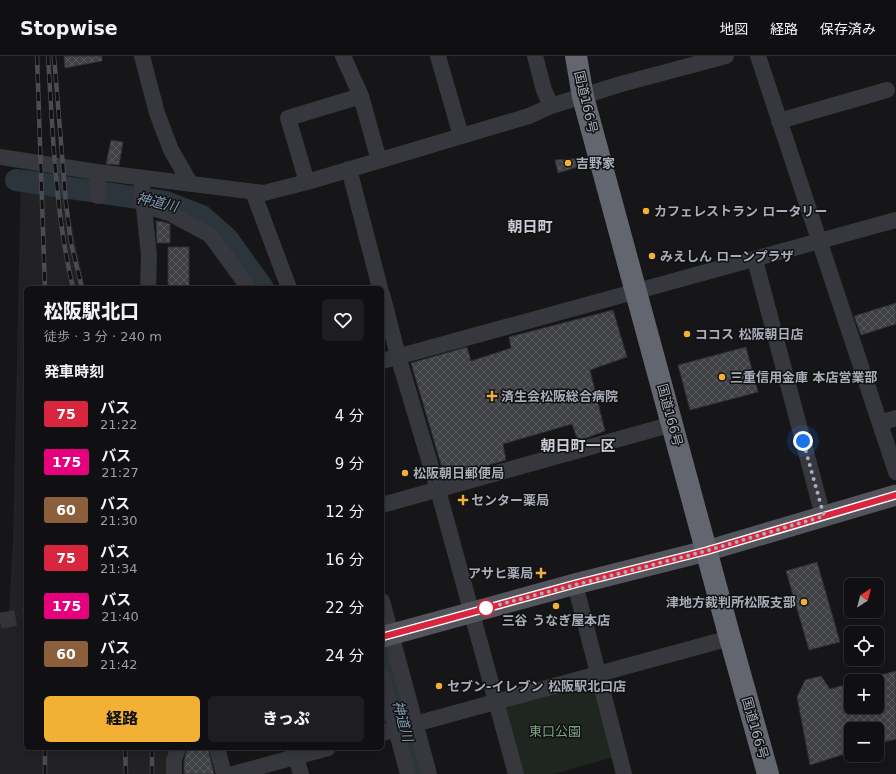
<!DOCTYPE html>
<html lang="ja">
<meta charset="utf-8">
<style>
:root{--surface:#101012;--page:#1e1e20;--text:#f1f3f6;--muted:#9c9d9f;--line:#303032;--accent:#f2b134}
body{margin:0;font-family:"DejaVu Sans","Noto Sans JP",sans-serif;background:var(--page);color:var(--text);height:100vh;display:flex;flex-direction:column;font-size:15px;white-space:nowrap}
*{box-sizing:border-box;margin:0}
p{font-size:13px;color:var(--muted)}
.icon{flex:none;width:22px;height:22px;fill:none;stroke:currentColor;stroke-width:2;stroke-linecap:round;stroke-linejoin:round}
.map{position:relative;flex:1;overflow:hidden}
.sheet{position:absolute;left:24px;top:230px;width:360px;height:464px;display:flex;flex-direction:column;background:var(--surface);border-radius:6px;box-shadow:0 2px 10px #0003,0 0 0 1px var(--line)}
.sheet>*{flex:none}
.badge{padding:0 8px;border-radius:3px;font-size:14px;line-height:26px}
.needle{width:26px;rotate:36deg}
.buttons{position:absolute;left:844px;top:522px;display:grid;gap:8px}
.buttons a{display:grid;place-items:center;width:40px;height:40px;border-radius:6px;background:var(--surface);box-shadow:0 2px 10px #0003,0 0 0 1px var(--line);font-size:20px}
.you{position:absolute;width:20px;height:20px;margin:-10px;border:3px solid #fff;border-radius:50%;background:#1a73e8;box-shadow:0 0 0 6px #1a73e833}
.map>.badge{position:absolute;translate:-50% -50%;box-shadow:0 0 0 2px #fff}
h2{padding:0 20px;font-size:15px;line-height:36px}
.round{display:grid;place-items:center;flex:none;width:42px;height:42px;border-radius:6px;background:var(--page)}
.overview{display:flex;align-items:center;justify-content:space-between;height:68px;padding:0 20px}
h1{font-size:19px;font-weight:800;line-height:30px}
.button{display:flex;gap:8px;margin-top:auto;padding:8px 20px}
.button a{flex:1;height:46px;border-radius:6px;background:var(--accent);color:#111;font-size:16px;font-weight:800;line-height:46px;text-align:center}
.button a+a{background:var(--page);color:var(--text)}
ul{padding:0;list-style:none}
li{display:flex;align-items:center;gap:12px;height:48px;padding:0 20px}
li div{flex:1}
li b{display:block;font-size:15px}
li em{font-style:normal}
li .badge{min-width:44px;font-weight:700;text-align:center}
header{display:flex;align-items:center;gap:24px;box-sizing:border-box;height:56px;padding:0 20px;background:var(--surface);border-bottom:1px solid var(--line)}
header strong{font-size:19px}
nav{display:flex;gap:22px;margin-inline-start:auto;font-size:14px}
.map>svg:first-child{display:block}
</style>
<header>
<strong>Stopwise</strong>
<nav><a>地図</a><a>経路</a><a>保存済み</a></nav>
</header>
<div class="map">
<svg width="896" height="718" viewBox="0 0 896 718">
<defs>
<pattern id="building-cross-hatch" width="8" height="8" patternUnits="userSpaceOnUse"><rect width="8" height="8" fill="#404145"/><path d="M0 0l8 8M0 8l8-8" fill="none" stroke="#595a5e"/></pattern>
</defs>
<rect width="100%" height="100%" fill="#161618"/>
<polygon fill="#222225" points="21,113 61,117 85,232 26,232 26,692 167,692 166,718 0,718 0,556 9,557 13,485"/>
<polygon fill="#1e261f" points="590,624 597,629 614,701 554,718 523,718 505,652"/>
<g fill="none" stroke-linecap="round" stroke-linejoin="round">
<g stroke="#2c353c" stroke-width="22">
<polyline points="16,124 166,146 202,160 227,182 263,232"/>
<polyline points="382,588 418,718"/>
</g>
</g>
<g fill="url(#building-cross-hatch)" stroke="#303034">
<polygon points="64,0 102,0 102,5 65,12"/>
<polygon points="111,84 123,86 119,109 106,108"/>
<polygon points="580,102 581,110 558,117 555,104"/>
<polygon points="156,165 164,166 170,168 170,187 157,187"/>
<rect x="168" y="191" width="21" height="40"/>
<polygon points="896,247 896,268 861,279 854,260"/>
<polygon points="613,254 627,301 590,314 605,375 578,385 572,368 503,388 506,404 445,422 411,307 467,291 471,305 511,292 509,281"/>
<polygon points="746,291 758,336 690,354 678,309"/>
<polygon points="817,506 840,586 809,594 786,515"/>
<polygon points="896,615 896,683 877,688 877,673 851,673 851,696 810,709 797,641 805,624 821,620 830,633 851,627 851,651 877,651 877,620"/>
<polygon points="187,692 208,692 214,718 184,718 184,706"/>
</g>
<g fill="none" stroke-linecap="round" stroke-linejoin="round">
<polyline stroke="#333438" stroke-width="16" stroke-dasharray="16 8" stroke-linecap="butt" points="0,565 26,560"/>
<g stroke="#37383d" stroke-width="16">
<polyline points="142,0 157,57 171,94 190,127"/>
<polyline points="343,0 361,40 376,94 380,104"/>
<polyline points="438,0 461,80"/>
<polyline points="535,0 544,34 551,50"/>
<polyline points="758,0 896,416"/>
<polyline points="779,65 887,34"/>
<polyline points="0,101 97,116 264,137 307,126 529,60 551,50 621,28 726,0"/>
<polyline points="349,113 380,232"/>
<polyline points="97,116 98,140"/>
<polyline points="141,122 149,200 148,232"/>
<polyline points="307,126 288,62 361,40"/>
<polyline points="253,136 289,232"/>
<polyline points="143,149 171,158 210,179 249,232"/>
<polyline points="755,204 823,460"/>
<polyline points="382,238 398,300 438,434 516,718"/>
<polyline points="382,305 896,164"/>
<polyline points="880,367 896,362"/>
<polyline points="382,449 673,368"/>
<polyline points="575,528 624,718"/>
<polyline points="382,545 429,718"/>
<polyline points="382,621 408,718"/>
<polyline points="382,677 730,582"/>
<polyline points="217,692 224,718"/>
<polyline points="293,692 301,718"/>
<polyline points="174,718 174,704 178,692"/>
<polyline points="233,718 328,692"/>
</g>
<polyline stroke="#53555c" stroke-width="21" points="382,581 575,528 706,495 896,439"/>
<polyline stroke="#63666e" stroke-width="22" points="576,0 583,41 730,582 768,718"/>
<defs>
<g id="rail">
<polyline points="37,0 45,232"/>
<path d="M 48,0 C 53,78 55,156 73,232"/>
<polyline points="54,0 66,148 71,187 82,232"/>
<polyline points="125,692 126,718"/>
<polyline points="152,692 152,718"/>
<polyline points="45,718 45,692"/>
</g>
</defs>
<use href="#rail" stroke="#4a4c52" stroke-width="4.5"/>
<use href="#rail" stroke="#111113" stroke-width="3" stroke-dasharray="9" stroke-linecap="butt"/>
</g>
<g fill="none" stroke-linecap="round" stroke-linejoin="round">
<defs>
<polyline id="line" points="382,581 575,528 706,495 896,439"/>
</defs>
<use href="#line" stroke="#fff" stroke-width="9"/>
<use href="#line" stroke="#d7263d" stroke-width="6"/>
<polyline stroke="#a8adb8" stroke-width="4" stroke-dasharray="0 7.2" points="486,552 706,495 824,460 803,385"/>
</g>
<g fill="#f2b134" stroke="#111113" stroke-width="1.5">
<circle cx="568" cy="107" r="4"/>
<circle cx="646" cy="155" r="4"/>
<circle cx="652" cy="200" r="4"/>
<circle cx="687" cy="278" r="4"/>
<circle cx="722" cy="321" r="4"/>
<path d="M490 334h4v4h4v4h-4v4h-4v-4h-4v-4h4z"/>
<circle cx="405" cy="417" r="4"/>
<path d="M461 438h4v4h4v4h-4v4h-4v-4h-4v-4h4z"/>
<path d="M539 511h4v4h4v4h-4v4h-4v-4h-4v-4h4z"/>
<circle cx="804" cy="546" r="4"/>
<circle cx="556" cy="550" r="4"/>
<circle cx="439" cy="630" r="4"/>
</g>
<circle fill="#fff" stroke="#d7263d" stroke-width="2" cx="486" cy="552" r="8"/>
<g text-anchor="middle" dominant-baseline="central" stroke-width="3" stroke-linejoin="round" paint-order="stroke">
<g font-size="13" fill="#a8adb8" stroke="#111113">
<text transform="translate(586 46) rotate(77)">国道166号</text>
<text transform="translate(670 359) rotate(75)">国道166号</text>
<text transform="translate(755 672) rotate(74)">国道166号</text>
</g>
<g font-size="13" font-weight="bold" fill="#a8adb8" stroke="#111113" text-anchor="start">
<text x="576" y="107">吉野家</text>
<text x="654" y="155">カフェレストラン ロータリー</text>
<text x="660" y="200">みえしん ローンプラザ</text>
<text x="695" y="278">ココス 松阪朝日店</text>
<text x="730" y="321">三重信用金庫 本店営業部</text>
<text x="501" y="340">済生会松阪総合病院</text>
<text x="413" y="417">松阪朝日郵便局</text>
<text x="471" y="444">センター薬局</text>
<text x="533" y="517" text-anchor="end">アサヒ薬局</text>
<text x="796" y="546" text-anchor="end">津地方裁判所松阪支部</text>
<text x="556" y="564" text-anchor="middle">三谷 うなぎ屋本店</text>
<text x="447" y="630">セブン-イレブン 松阪駅北口店</text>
</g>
<g font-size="13" fill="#7fa381" stroke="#111113">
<text x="555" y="675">東口公園</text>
</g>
<g font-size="14" font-style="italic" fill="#7f9bb3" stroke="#111113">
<text transform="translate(157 146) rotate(13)">神道川</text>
<text transform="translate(403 665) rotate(75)">神道川</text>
</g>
<g font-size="15" font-weight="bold" fill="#c9ccd4" stroke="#111113">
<text x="530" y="171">朝日町</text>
<text x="578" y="390">朝日町一区</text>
</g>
</g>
</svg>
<div class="buttons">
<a><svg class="needle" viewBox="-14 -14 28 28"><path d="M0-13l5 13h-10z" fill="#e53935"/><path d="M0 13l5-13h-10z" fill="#9c9d9f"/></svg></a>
<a><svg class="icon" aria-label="locate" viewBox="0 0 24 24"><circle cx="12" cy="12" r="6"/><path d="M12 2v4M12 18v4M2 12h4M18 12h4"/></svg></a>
<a>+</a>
<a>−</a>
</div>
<div class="you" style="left:803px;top:385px"></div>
<section class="sheet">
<div class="overview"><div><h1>松阪駅北口</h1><p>徒歩 · 3 分 · 240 m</p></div><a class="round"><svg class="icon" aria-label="heart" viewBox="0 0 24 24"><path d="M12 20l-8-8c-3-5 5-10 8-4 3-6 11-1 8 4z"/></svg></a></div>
<h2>発車時刻</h2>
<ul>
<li><span class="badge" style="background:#d7263d;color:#fff">75</span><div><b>バス</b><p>21:22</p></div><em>4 分</em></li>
<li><span class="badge" style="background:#e6007e;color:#fff">175</span><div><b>バス</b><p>21:27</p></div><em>9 分</em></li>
<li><span class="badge" style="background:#8b5e3c;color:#fff">60</span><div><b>バス</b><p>21:30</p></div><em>12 分</em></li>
<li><span class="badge" style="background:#d7263d;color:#fff">75</span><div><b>バス</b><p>21:34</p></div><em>16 分</em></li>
<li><span class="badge" style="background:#e6007e;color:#fff">175</span><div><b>バス</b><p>21:40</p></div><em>22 分</em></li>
<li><span class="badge" style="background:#8b5e3c;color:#fff">60</span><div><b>バス</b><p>21:42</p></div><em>24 分</em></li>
</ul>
<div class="button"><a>経路</a><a>きっぷ</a></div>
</section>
</div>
